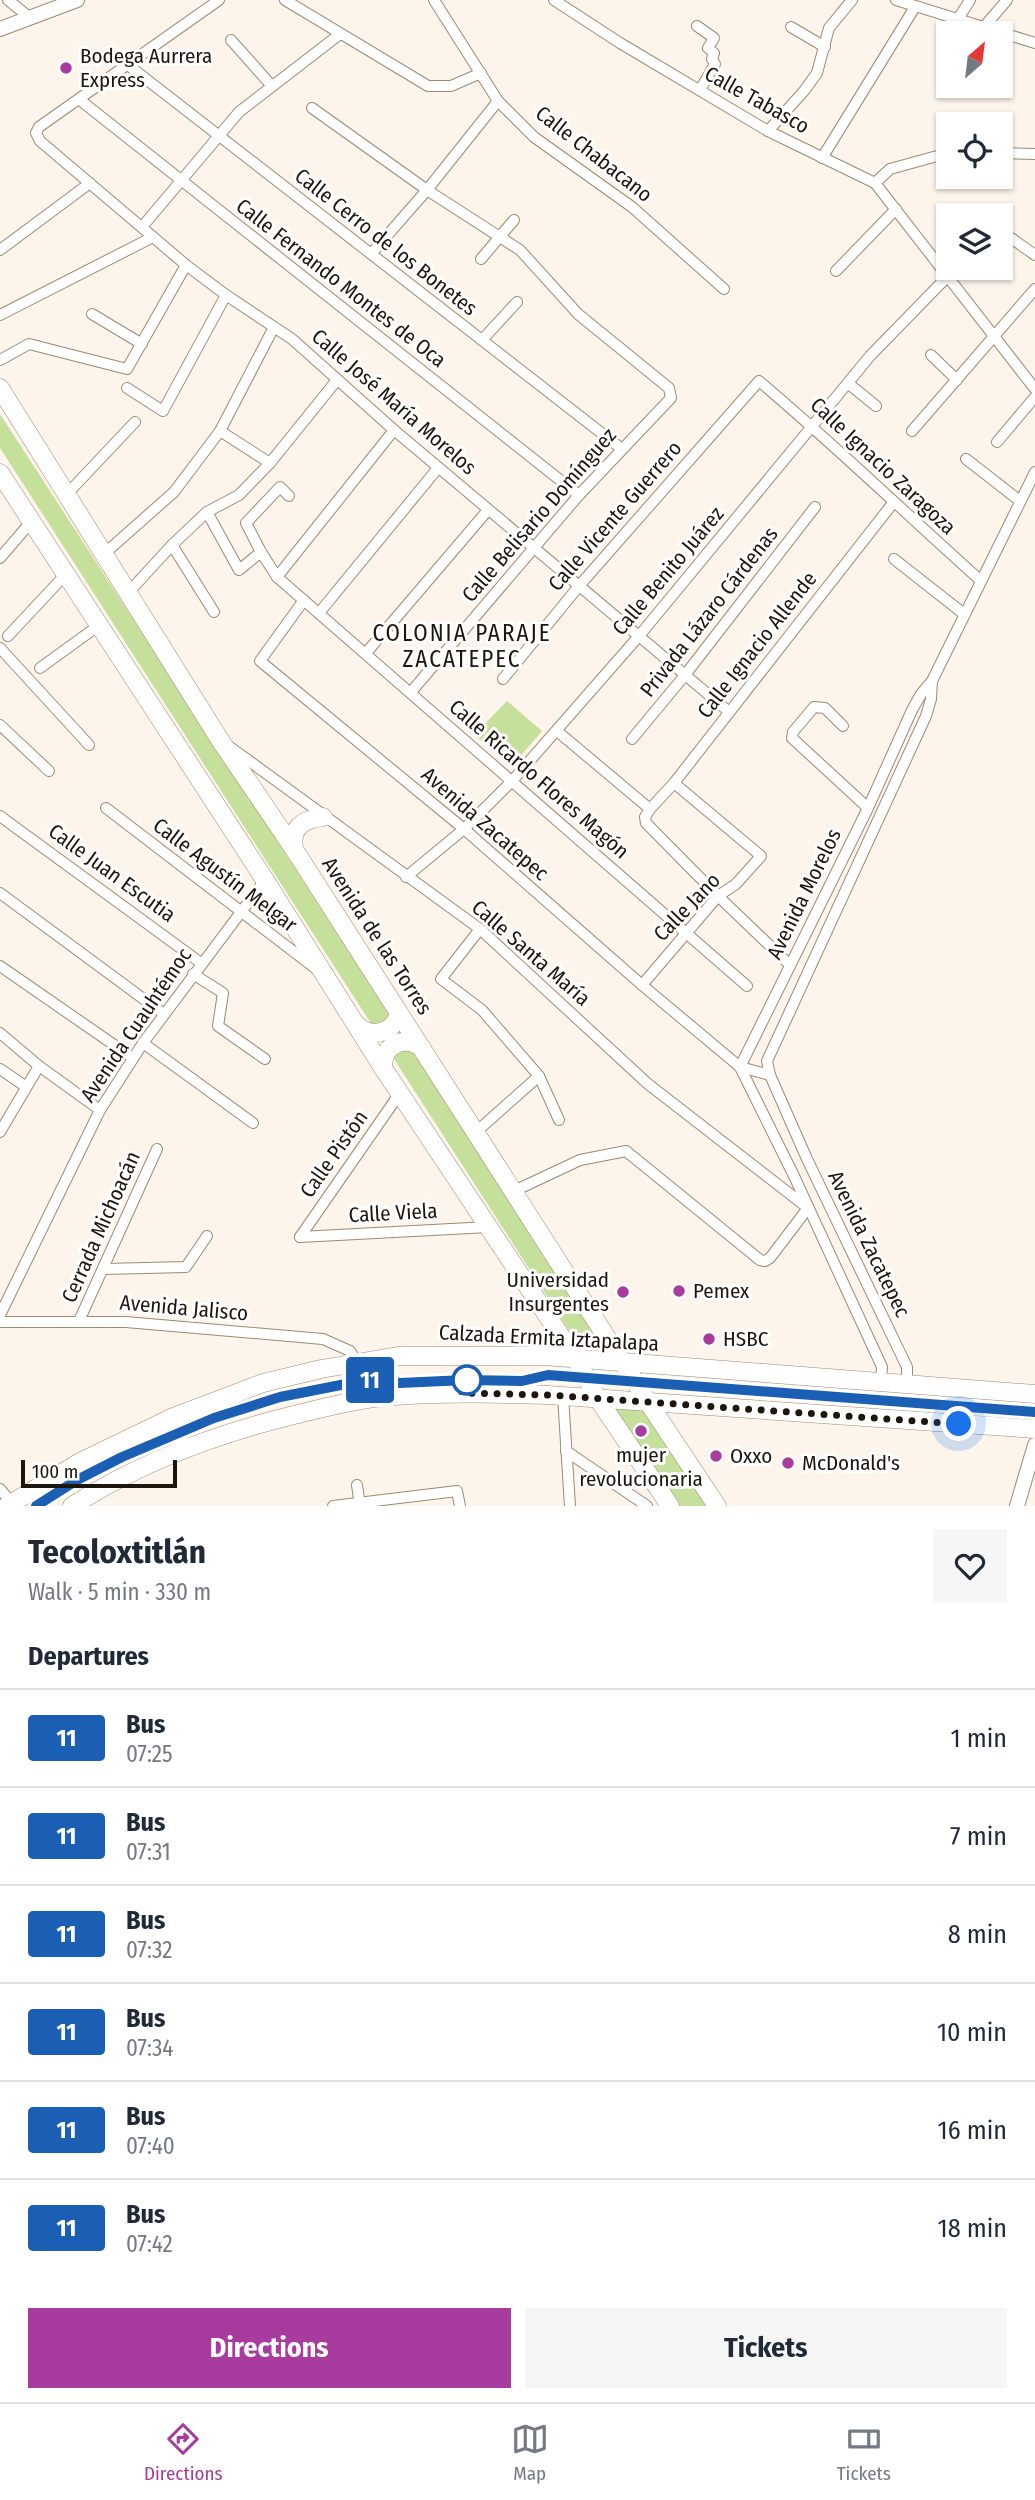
<!DOCTYPE html>
<meta charset="utf-8">
<style>
:root{--surface:#fff;--page:#f6f6f7;--text:#1f2937;--muted:#747a83;--line:#e0e1e3;--accent:#a73c9e}
body{margin:0;font-family:"Fira Sans Condensed",sans-serif;background:var(--page);color:var(--text);height:100vh;display:flex;flex-direction:column;font-size:26px;white-space:nowrap}
*{box-sizing:border-box;margin:0}
p{font-size:23px;color:var(--muted)}
.icon{flex:none;width:38px;height:38px;fill:none;stroke:currentColor;stroke-width:2;stroke-linecap:round;stroke-linejoin:round}
.map{position:relative;height:1506px;overflow:hidden}
.details{display:flex;flex-direction:column;background:var(--surface);flex:1}
.details>*{flex:none}
.badge{padding:0 14px;border-radius:5px;font-size:24px;line-height:46px}
.needle{width:46px;rotate:28deg}
.tools{position:absolute;left:936px;top:21px;display:grid;gap:14px}
.tools a{display:grid;place-items:center;width:77px;height:77px;border-radius:0px;background:var(--surface);box-shadow:0 2px 5px #0004;font-size:35px}
.scale{position:absolute;left:21px;bottom:18px;width:156px;box-sizing:border-box;padding-left:7px;border:4px solid #1d160d;border-top:0;font-size:19px;line-height:24px;white-space:nowrap;color:#1d160d;-webkit-text-stroke:5px #fff;paint-order:stroke}
.you{position:absolute;width:35px;height:35px;margin:-18px;border:5px solid #fff;border-radius:50%;background:#1a73e8;box-shadow:0 0 0 10px #1a73e833}
.map>.badge{position:absolute;translate:-50% -50%;box-shadow:0 0 0 4px #fff}
h2{padding:0 28px;font-size:26px;line-height:63px}
.round{display:grid;place-items:center;flex:none;width:74px;height:74px;border-radius:0px;background:var(--page)}
.head{display:flex;align-items:center;justify-content:space-between;height:119px;padding:0 28px}
h1{font-size:33px;font-weight:700;line-height:52px}
.button{display:flex;gap:14px;margin-top:auto;padding:14px 28px}
.button a{flex:1;height:80px;border-radius:0px;background:var(--accent);color:#fff;font-size:28px;font-weight:700;line-height:80px;text-align:center}
.button a+a{background:var(--page);color:var(--text)}
ul{padding:0;list-style:none}
li{display:flex;align-items:center;gap:21px;height:98px;padding:0 28px;border-top:2px solid var(--line)}
li div{flex:1}
li b{display:block;font-size:26px}
li em{font-style:normal}
li .badge{min-width:77px;font-weight:700;text-align:center}
.tabs{display:flex;justify-content:space-around;align-items:center;height:98px;border-top:2px solid var(--line);background:var(--surface);font-size:19px;color:var(--muted)}
.tabs a{display:grid;justify-items:center;gap:4px}
.tabs .current{color:var(--accent)}
.map>svg:first-child{display:block}
</style>
<div class="map">
<svg width="1035" height="1506" viewBox="0 0 1035 1506">
<rect width="100%" height="100%" fill="#fdf5eb"/>
<g fill="#c5e09b">
<polygon points="0,414 609,1352 581,1349 0,448"/>
<polygon points="507,701 542,731 512,766 474,735"/>
<polygon points="612,1408 646,1411 708,1506 676,1506"/>
</g>
<g fill="none" stroke-linecap="round" stroke-linejoin="round">
<defs>
<g id="minor">
<polyline points="8,0 29,17"/>
<polyline points="219,0 39,127 36,133 40,141 186,265 226,295 292,339 394,430 728,711"/>
<polyline points="285,0 428,86 451,86 481,73"/>
<polyline points="434,0 498,101 534,137 632,207 724,289"/>
<polyline points="554,0 620,43 768,131 875,183 1035,389"/>
<polyline points="896,0 1035,43"/>
<polyline points="958,19 970,0"/>
<polyline points="697,26 714,38 708,48 714,53 712,59 715,64 700,90"/>
<polyline points="791,27 825,47"/>
<polyline points="983,28 1007,0"/>
<polyline points="231,40 271,85"/>
<polyline points="128,65 622,449"/>
<polyline points="80,100 579,495"/>
<polyline points="312,108 427,190 520,250 578,314 669,388 671,398 579,495 411,692"/>
<polyline points="768,131 804,91 817,73 829,28 852,0"/>
<polyline points="1001,153 1035,154"/>
<polyline points="822,158 915,7"/>
<polyline points="875,183 890,169 948,153"/>
<polyline points="142,227 239,112 340,34"/>
<polyline points="1011,238 1035,255"/>
<polyline points="0,250 90,183"/>
<polyline points="371,254 427,190 498,101"/>
<polyline points="481,259 514,220"/>
<polyline points="836,271 896,209"/>
<polyline points="92,314 142,344"/>
<polyline points="0,315 153,237"/>
<polyline points="482,340 517,302"/>
<polyline points="931,355 957,380"/>
<polyline points="0,360 29,344 127,369 186,265"/>
<polyline points="849,384 876,406"/>
<polyline points="127,388 163,411 226,295"/>
<polyline points="220,431 270,463"/>
<polyline points="912,431 1035,289"/>
<polyline points="997,442 1035,397"/>
<polyline points="966,459 1020,501"/>
<polyline points="67,494 135,422"/>
<polyline points="289,496 280,487 246,523 261,552 277,577 747,986"/>
<polyline points="207,512 239,570 261,552"/>
<polyline points="172,545 214,612"/>
<polyline points="104,554 174,492 220,431 274,327"/>
<polyline points="0,558 31,522"/>
<polyline points="894,559 964,614"/>
<polyline points="277,577 394,430"/>
<polyline points="128,593 172,545 207,512 239,495 270,463 337,380"/>
<polyline points="304,600 260,661 464,829 642,985 740,1067 770,1075"/>
<polyline points="319,613 438,468"/>
<polyline points="8,636 65,575"/>
<polyline points="0,648 89,745"/>
<polyline points="366,653 488,510"/>
<polyline points="40,668 98,626"/>
<path d="M 503,679 L 579,586 L 759,381 C 835,445 906,514 980,580"/>
<polyline points="0,725 49,771"/>
<polyline points="843,726 825,708 814,707 793,732 792,738 868,808"/>
<polyline points="557,731 650,809 645,817 646,823 718,896 790,965"/>
<polyline points="632,739 685,675 815,507"/>
<polyline points="230,747 480,929 648,1084 808,1208 770,1258 765,1261 760,1260 626,1151 580,1160 514,1191"/>
<polyline points="106,808 315,968"/>
<polyline points="650,809 674,783 893,503"/>
<polyline points="0,816 201,963"/>
<polyline points="406,877 464,829 512,781 639,636 870,356 947,277"/>
<polyline points="0,893 164,1014"/>
<polyline points="480,929 441,979 482,1010 539,1076 559,1120"/>
<polyline points="0,966 133,1058"/>
<polyline points="193,974 223,993 218,1026 265,1059"/>
<polyline points="642,985 718,896 736,884 761,856 674,783"/>
<polyline points="0,1033 39,1066 100,1110"/>
<polyline points="143,1043 253,1123"/>
<polyline points="0,1069 25,1086"/>
<polyline points="0,1132 39,1066"/>
<polyline points="476,1132 539,1076"/>
<polyline points="300,1237 489,1227"/>
<polyline points="300,1237 400,1093"/>
<polyline points="104,1269 186,1267 207,1236"/>
<polyline points="0,1315 100,1110 143,1043 265,880"/>
<polyline points="79,1321 157,1149"/>
<polyline points="0,1322 126,1322 323,1339 350,1351 357,1362"/>
<polyline points="881,1381 882,1367 794,1176 740,1067 868,808 912,710 921,694 932,681 1035,472"/>
<polyline points="907,1383 907,1367 807,1159 770,1075 767,1061 926,716 931,699 932,681"/>
<polyline points="563,1396 570,1506"/>
<polyline points="566,1451 647,1506"/>
<polyline points="357,1485 360,1506"/>
<polyline points="0,1489 12,1503"/>
<polyline points="333,1506 457,1491 460,1506"/>
</g>
<g id="tertiary">
<polyline points="0,29 77,0"/>
<polyline points="1017,1506 1035,1445"/>
</g>
<g id="primary">
<polyline points="0,388 220,740 294,849 648,1402 717,1506"/>
<polyline points="0,473 263,877 383,1068 576,1359 598,1399 670,1506"/>
<path d="M 294,849 C 290,827 304,819 323,817"/>
<path d="M 356,1024 C 371,1039 392,1034 399,1014"/>
<path d="M 383,1068 C 382,1045 404,1034 422,1048"/>
<polyline points="171,1418 182,1450"/>
<polyline points="7,1506 82,1461 171,1418 263,1383 321,1369 398,1356 544,1356 1035,1394"/>
<path d="M 72,1506 C 140,1462 216,1434 294,1415 C 323,1408 352,1400 383,1397 C 438,1392 493,1393 548,1395 L 1035,1429"/>
</g>
</defs>
<use href="#minor" stroke="#9c8a72" stroke-width="12"/>
<use href="#tertiary" stroke="#9c8a72" stroke-width="16"/>
<use href="#primary" stroke="#9c8a72" stroke-width="19"/>
<use href="#minor" stroke="#fff" stroke-width="10"/>
<use href="#tertiary" stroke="#fff" stroke-width="14"/>
<use href="#primary" stroke="#fff" stroke-width="18"/>
</g>
<g fill="none" stroke-linecap="round" stroke-linejoin="round">
<defs>
<polyline id="line" points="36,1506 77,1480 122,1457 214,1418 280,1397 371,1379 400,1383 465,1380 522,1381 548,1375 1035,1412"/>
</defs>
<use href="#line" stroke="#fff" stroke-width="16"/>
<use href="#line" stroke="#1a5fb4" stroke-width="10"/>
<polyline stroke="#1d160d" stroke-width="7" stroke-dasharray="0 12.6" points="467,1380 461,1393 548,1395 959,1424"/>
</g>
<g fill="#a73c9e" stroke="#fff" stroke-width="2.5">
<circle cx="66" cy="68" r="7"/>
<circle cx="679" cy="1291" r="7"/>
<circle cx="623" cy="1292" r="7"/>
<circle cx="709" cy="1339" r="7"/>
<circle cx="641" cy="1431" r="7"/>
<circle cx="716" cy="1456" r="7"/>
<circle cx="788" cy="1463" r="7"/>
</g>
<circle fill="#fff" stroke="#1a5fb4" stroke-width="3.5" cx="467" cy="1380" r="14"/>
<g text-anchor="middle" dominant-baseline="central" stroke-width="6" stroke-linejoin="round" paint-order="stroke">
<g font-size="21" fill="#1d160d" stroke="#fff" text-anchor="start">
<text x="80" y="56">Bodega Aurrera<tspan x="80" dy="24">Express</tspan></text>
<text x="609" y="1280" text-anchor="end">Universidad<tspan x="609" dy="24">Insurgentes</tspan></text>
<text x="693" y="1291">Pemex</text>
<text x="723" y="1339">HSBC</text>
<text x="641" y="1455" text-anchor="middle">mujer<tspan x="641" dy="24">revolucionaria</tspan></text>
<text x="730" y="1456">Oxxo</text>
<text x="802" y="1463">McDonald's</text>
</g>
<g font-size="21" fill="#1d160d" stroke="#fff">
<text transform="translate(757 100) rotate(29)">Calle Tabasco</text>
<text transform="translate(594 154) rotate(38)">Calle Chabacano</text>
<text transform="translate(386 242) rotate(38)">Calle Cerro de los Bonetes</text>
<text transform="translate(341 283) rotate(38)">Calle Fernando Montes de Oca</text>
<text transform="translate(394 402) rotate(41)">Calle José María Morelos</text>
<text transform="translate(883 466) rotate(43)">Calle Ignacio Zaragoza</text>
<text transform="translate(539 515) rotate(-49)">Calle Belisario Domínguez</text>
<text transform="translate(615 516) rotate(-49)">Calle Vicente Guerrero</text>
<text transform="translate(668 571) rotate(-50)">Calle Benito Juárez</text>
<text transform="translate(709 612) rotate(-52)">Privada Lázaro Cárdenas</text>
<text transform="translate(757 645) rotate(-52)">Calle Ignacio Allende</text>
<text transform="translate(539 779) rotate(41)">Calle Ricardo Flores Magón</text>
<text transform="translate(485 824) rotate(41)">Avenida Zacatepec</text>
<text transform="translate(112 873) rotate(36)">Calle Juan Escutia</text>
<text transform="translate(225 875) rotate(37)">Calle Agustín Melgar</text>
<text transform="translate(804 894) rotate(-64)">Avenida Morelos</text>
<text transform="translate(687 907) rotate(-46)">Calle Jano</text>
<text transform="translate(377 936) rotate(57)">Avenida de las Torres</text>
<text transform="translate(531 953) rotate(41)">Calle Santa María</text>
<text transform="translate(136 1025) rotate(-56)">Avenida Cuauhtémoc</text>
<text transform="translate(334 1154) rotate(-55)">Calle Pistón</text>
<text transform="translate(393 1213) rotate(-3)">Calle Viela</text>
<text transform="translate(101 1227) rotate(-66)">Cerrada Michoacán</text>
<text transform="translate(869 1244) rotate(64)">Avenida Zacatepec</text>
<text transform="translate(184 1308) rotate(5)">Avenida Jalisco</text>
<text transform="translate(549 1338) rotate(3)">Calzada Ermita Iztapalapa</text>
</g>
<g font-size="23" letter-spacing="2" fill="#1d160d" stroke="#fff">
<text x="462" y="633">COLONIA PARAJE<tspan x="462" dy="26">ZACATEPEC</tspan></text>
</g>
</g>
</svg>
<div class="tools">
<a><svg class="needle" viewBox="-14 -14 28 28"><path d="M0-13l5 13h-10z" fill="#e53935"/><path d="M0 13l5-13h-10z" fill="#747a83"/></svg></a>
<a><svg class="icon" aria-label="locate" viewBox="0 0 24 24"><circle cx="12" cy="12" r="6"/><path d="M12 2v4M12 18v4M2 12h4M18 12h4"/></svg></a>
<a><svg class="icon" aria-label="layers" viewBox="0 0 24 24"><path d="M12 4l9 5-9 5-9-5zM3 14l9 5 9-5"/></svg></a>
</div>
<div class="scale">100 m</div>
<div class="you" style="left:959px;top:1424px"></div>
<b class="badge" style="left:370px;top:1380px;background:#1a5fb4;color:#fff">11</b>
</div>
<section class="details">
<div class="head"><div><h1>Tecoloxtitlán</h1><p>Walk · 5 min · 330 m</p></div><a class="round"><svg class="icon" aria-label="heart" viewBox="0 0 24 24"><path d="M12 20l-8-8c-3-5 5-10 8-4 3-6 11-1 8 4z"/></svg></a></div>
<h2>Departures</h2>
<ul>
<li><span class="badge" style="background:#1a5fb4;color:#fff">11</span><div><b>Bus</b><p>07:25</p></div><em>1 min</em></li>
<li><span class="badge" style="background:#1a5fb4;color:#fff">11</span><div><b>Bus</b><p>07:31</p></div><em>7 min</em></li>
<li><span class="badge" style="background:#1a5fb4;color:#fff">11</span><div><b>Bus</b><p>07:32</p></div><em>8 min</em></li>
<li><span class="badge" style="background:#1a5fb4;color:#fff">11</span><div><b>Bus</b><p>07:34</p></div><em>10 min</em></li>
<li><span class="badge" style="background:#1a5fb4;color:#fff">11</span><div><b>Bus</b><p>07:40</p></div><em>16 min</em></li>
<li><span class="badge" style="background:#1a5fb4;color:#fff">11</span><div><b>Bus</b><p>07:42</p></div><em>18 min</em></li>
</ul>
<div class="button"><a>Directions</a><a>Tickets</a></div>
</section>
<nav class="tabs">
<a class="current"><svg class="icon" aria-label="directions" viewBox="0 0 24 24"><path d="M12 3l9 9-9 9-9-9zM9 14v-3h6M13 9l2 2-2 2"/></svg>Directions</a>
<a><svg class="icon" aria-label="map" viewBox="0 0 24 24"><path d="M3 6l6-2 6 2 6-2v14l-6 2-6-2-6 2zM9 4v14M15 6v14"/></svg>Map</a>
<a><svg class="icon" aria-label="tickets" viewBox="0 0 24 24"><path d="M3 7h18v10H3zM15 7v10"/></svg>Tickets</a>
</nav>
